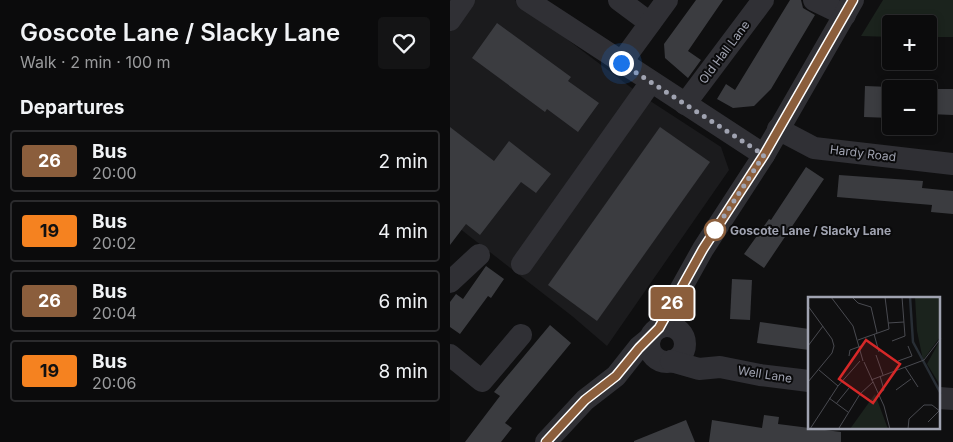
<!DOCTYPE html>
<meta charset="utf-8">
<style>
:root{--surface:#0b0b0c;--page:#141415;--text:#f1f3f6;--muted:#9a9b9d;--line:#2b2b2d}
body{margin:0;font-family:Inter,sans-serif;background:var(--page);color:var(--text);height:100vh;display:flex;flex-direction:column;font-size:19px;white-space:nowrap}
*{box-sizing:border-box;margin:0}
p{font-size:16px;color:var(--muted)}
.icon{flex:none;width:28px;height:28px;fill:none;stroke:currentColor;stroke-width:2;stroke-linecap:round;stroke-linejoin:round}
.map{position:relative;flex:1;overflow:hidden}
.drawer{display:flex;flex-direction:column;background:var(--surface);width:450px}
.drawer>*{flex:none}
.badge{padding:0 10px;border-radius:4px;font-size:18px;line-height:32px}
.controls{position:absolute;left:432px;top:15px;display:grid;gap:10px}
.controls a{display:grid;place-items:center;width:55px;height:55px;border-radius:5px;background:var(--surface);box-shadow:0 2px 8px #0003,0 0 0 1px var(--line);font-size:25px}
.you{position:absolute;width:25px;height:25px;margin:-12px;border:4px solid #fff;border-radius:50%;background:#1a73e8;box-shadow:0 0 0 8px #1a73e833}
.map>.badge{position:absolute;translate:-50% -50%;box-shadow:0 0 0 2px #fff}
h2{padding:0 20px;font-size:19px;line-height:45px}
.round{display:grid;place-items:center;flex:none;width:52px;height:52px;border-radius:5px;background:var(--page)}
.headline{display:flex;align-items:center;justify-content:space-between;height:85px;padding:0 20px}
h1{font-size:24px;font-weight:600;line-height:38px}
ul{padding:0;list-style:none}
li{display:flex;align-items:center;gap:15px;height:62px;margin:0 10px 8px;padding:0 10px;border:2px solid var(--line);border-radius:5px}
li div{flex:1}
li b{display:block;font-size:19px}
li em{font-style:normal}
li .badge{min-width:55px;font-weight:700;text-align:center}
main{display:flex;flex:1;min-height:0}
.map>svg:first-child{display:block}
</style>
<main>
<section class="drawer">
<div class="headline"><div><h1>Goscote Lane / Slacky Lane</h1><p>Walk · 2 min · 100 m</p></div><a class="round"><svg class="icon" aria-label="heart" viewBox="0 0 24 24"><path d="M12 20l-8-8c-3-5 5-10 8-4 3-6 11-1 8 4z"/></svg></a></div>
<h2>Departures</h2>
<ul>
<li><span class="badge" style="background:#8b5e3c;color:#fff">26</span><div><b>Bus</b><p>20:00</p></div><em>2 min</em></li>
<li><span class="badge" style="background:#f58220;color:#111">19</span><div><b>Bus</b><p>20:02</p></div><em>4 min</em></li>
<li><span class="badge" style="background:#8b5e3c;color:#fff">26</span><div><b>Bus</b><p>20:04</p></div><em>6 min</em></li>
<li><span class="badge" style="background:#f58220;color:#111">19</span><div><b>Bus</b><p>20:06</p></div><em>8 min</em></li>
</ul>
</section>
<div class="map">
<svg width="503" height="442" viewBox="0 0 503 442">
<rect width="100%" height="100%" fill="#0f0f10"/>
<polygon fill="#1b1b1d" points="20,0 65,0 191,95 271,147 279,170 157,346 122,316 0,221 0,29"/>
<polygon fill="#1b231d" points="433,0 503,0 503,37 479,37 479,24 441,24 441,37 411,36"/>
<g fill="#3b3c40">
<polygon points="246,0 273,0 238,51 251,60 238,78 215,58 214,44"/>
<polygon points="340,0 351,0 353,8 365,15 321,89 304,106 283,108 267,99 276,84 285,90"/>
<polygon points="47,23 121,77 118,81 149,103 128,132 97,109 95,112 22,58"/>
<polygon points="415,86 441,87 441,118 414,117"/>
<polygon points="479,89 503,89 503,115 479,114"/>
<polygon points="0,127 44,161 59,141 101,174 86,193 71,182 30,235 16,224 0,245"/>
<polygon points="210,127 260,162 147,321 98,285"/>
<polygon points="356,167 374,179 314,268 294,254 319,219 321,220"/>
<polygon points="389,175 473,181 472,188 503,191 503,214 481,212 482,205 387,197"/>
<polygon points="36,266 54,279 41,298 38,296 10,334 0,327 0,302 6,294 13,299"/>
<polygon points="282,279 302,280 300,320 280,319"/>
<polygon points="310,322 359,329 359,350 307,343"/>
<polygon points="100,325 121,343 55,423 62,428 51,442 15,442 50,396 44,392"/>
<polygon points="314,415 329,417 328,424 391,432 391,442 259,442 262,420 312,428"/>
<polygon points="236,420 245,442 184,442 184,441"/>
</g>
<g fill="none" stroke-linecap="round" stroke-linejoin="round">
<g stroke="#303035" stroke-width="22">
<polyline points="77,0 314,155"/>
<polyline points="169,0 200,23"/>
<polyline points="364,0 395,15"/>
<polyline points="0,20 14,0"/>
<polyline points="171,63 217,0"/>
<polyline points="235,104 313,0"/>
<polyline points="328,129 364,148 503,164"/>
<polyline points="72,264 201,82"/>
<polyline points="0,282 29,255"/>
<circle cx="217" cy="344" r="18"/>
<polyline points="209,328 253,249 314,155 403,0"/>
<polyline points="0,355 32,381 71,335"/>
<polyline points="221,361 249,369 270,367 310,375 359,381"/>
<polyline points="489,398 503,399"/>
<polyline points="96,442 135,400 166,376 189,347 200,338"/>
</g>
</g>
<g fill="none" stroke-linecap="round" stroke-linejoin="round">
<defs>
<polyline id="line" points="96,442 135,400 166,376 189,348 209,328 253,249 314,155 403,0"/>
</defs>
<use href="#line" stroke="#fff" stroke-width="11"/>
<use href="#line" stroke="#8b5e3c" stroke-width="8"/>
<polyline stroke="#a0a3b1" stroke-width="5" stroke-dasharray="0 9" points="171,63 314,155 263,233 265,230"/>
</g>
<circle fill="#fff" stroke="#8b5e3c" stroke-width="2.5" cx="265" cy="230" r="10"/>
<g text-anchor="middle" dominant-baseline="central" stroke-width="4" stroke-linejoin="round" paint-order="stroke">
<g font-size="12" fill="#a0a3b1" stroke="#0a0a0b">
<text transform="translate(274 52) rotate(-53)">Old Hall Lane</text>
<text transform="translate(413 153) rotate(7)">Hardy Road</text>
<text transform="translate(315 374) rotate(9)">Well Lane</text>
</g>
<g font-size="12" font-weight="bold" fill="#a0a3b1" stroke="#0a0a0b" text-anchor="start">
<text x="280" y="230">Goscote Lane / Slacky Lane</text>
</g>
</g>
<g transform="translate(358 297)">
<rect width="132" height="132" fill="#0f0f10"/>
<path d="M 107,0 L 132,0 L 132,40 L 115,63 L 109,34 ZM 132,43 L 132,88 L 119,67 ZM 67,97 L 80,132 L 42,132 Z" fill="#1b231d"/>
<path fill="none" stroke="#282e35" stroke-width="2.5" d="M 102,0 L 105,45 L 133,97"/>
<path fill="none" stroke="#494a50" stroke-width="1" d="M 23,0 L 45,29 L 55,64M 44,0 L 50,6 L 63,10 L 69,36M 0,9 L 24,42 L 26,49 L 24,56 L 0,85M 80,26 L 96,25M 66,37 L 71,55M 50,43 L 81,32 L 77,0M 84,44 L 97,39 L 94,0M 0,49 L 15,29M 68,58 L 75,78M 41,59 L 42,53 L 53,49M 90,64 L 104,59 L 100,49M 56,65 L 76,109 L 82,132M 97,70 L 110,90M 11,73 L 30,89M 63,83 L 116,63 L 133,41M 88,93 L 103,82M 70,97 L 76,93 L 72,79M 21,101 L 40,115M 28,107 L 41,91M 120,125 L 131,114M 31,131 L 52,97 L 65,85M 2,132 L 30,89 L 52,64M 100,132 L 101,122 L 116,108 L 124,108 L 133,115"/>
<path fill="#d62828" fill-opacity="0.15" stroke="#d62828" stroke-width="2.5" d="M 58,43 L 92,67 L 65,106 L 31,82 Z"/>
<rect width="132" height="132" fill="none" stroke="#a0a3b1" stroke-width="2.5"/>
</g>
</svg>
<div class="controls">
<a>+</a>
<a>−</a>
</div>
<div class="you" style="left:171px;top:63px"></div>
<b class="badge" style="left:222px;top:303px;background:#8b5e3c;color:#fff">26</b>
</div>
</main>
